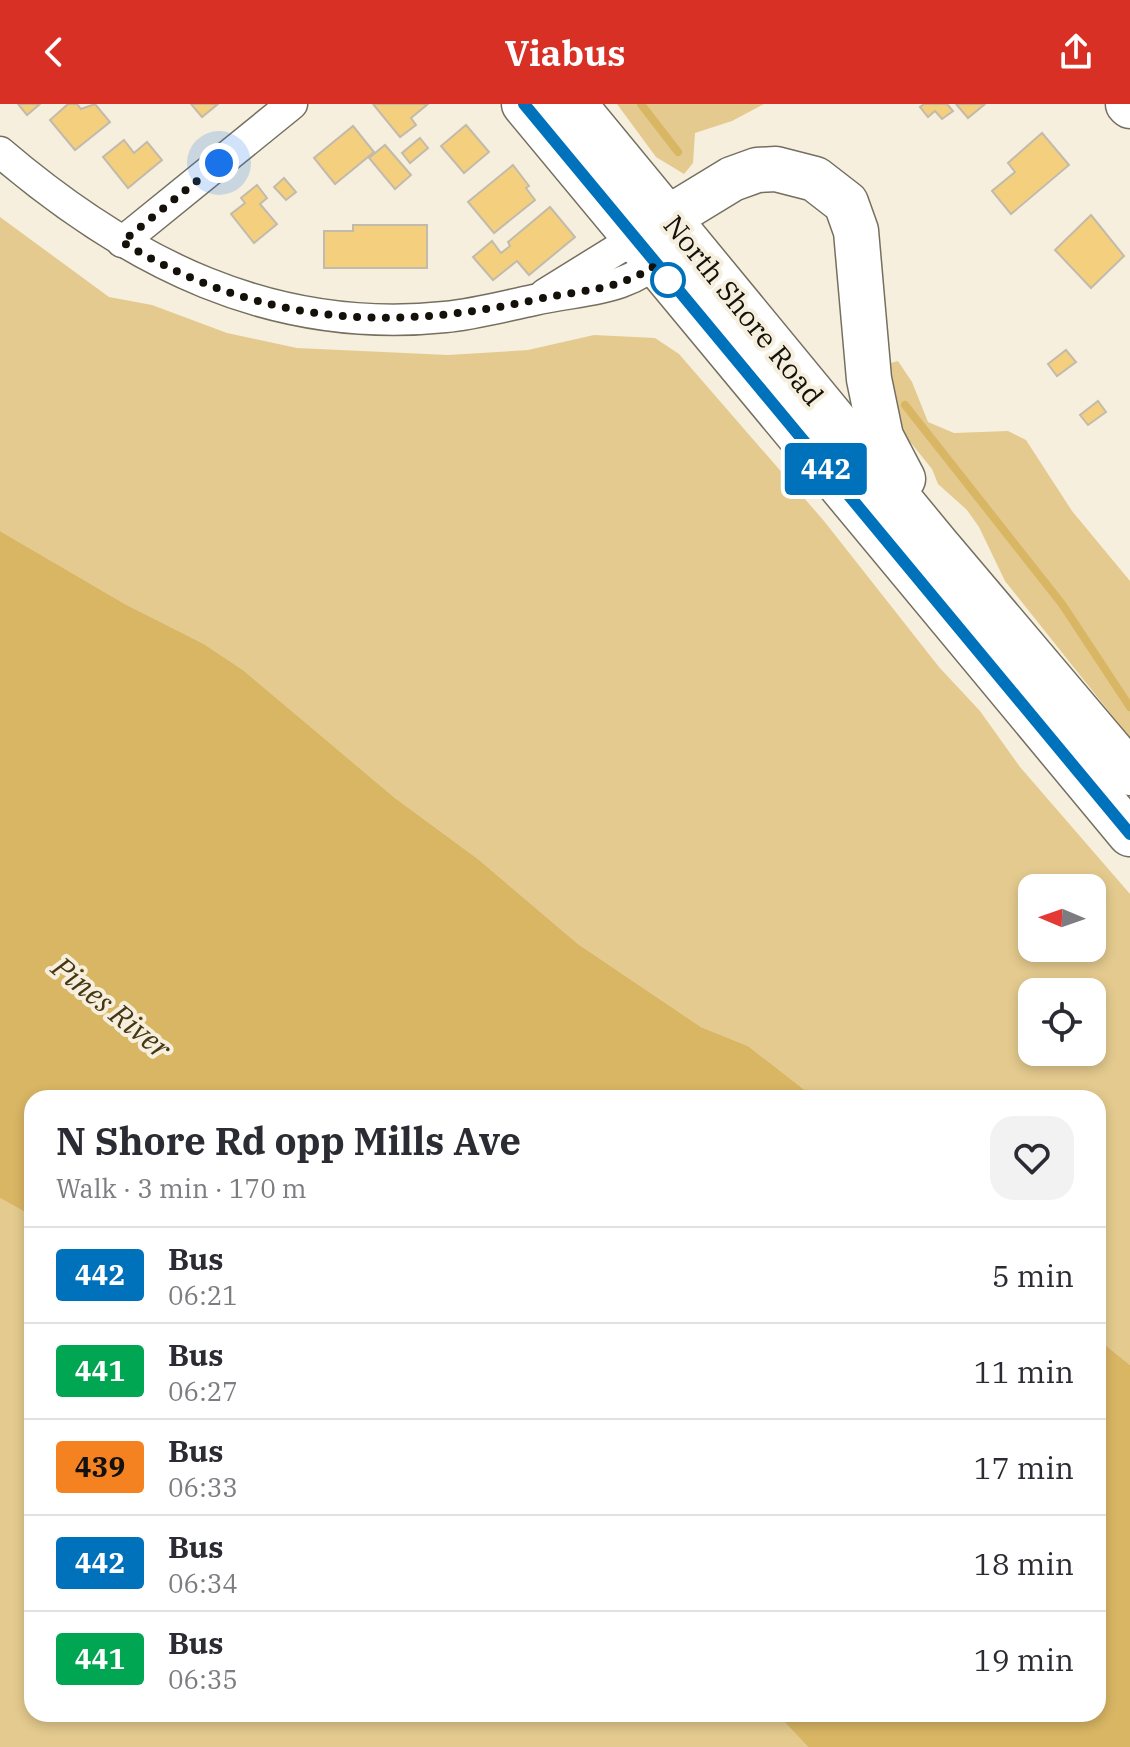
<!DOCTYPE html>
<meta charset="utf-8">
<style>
:root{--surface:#fff;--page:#f2f2f3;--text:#2b2b33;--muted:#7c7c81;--line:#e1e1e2;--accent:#d93025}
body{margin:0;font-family:"IBM Plex Serif",serif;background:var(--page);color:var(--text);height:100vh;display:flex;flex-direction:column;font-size:30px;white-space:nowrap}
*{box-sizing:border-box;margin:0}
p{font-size:26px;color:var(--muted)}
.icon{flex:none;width:44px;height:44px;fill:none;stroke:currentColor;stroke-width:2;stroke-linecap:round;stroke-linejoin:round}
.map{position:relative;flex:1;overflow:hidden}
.drawer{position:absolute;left:24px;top:986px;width:1082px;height:632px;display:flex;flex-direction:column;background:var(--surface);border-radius:24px;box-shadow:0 4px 12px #0003}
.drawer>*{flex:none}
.badge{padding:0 16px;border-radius:6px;font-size:28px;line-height:52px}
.needle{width:52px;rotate:272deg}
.controls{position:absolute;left:1018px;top:770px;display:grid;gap:16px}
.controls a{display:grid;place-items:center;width:88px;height:88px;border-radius:16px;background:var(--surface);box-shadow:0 4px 12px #0003;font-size:40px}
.you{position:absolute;width:40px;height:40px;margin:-20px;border:6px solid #fff;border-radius:50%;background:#1a73e8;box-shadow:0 0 0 12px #1a73e833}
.map>.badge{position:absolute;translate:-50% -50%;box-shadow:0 0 0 4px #fff}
.round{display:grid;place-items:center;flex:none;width:84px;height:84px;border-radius:24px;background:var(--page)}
.headline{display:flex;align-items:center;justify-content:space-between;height:136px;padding:0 32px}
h1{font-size:38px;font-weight:700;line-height:60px}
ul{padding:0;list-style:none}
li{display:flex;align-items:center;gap:24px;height:96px;padding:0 32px;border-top:2px solid var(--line)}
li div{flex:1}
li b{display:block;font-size:30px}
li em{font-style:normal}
li .badge{min-width:88px;font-weight:700;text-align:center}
header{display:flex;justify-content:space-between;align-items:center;height:104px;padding:0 32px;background:var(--accent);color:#fff;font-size:36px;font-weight:700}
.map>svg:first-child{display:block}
</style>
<header><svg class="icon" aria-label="back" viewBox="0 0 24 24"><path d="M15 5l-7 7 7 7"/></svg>Viabus<svg class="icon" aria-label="share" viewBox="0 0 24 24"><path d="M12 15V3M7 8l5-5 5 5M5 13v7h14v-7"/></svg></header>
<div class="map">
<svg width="1130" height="1643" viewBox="0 0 1130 1643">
<rect width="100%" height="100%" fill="#f6efde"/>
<g fill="#e4ca8e" fill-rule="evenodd">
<polygon points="617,0 764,0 732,17 695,29 693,59 684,70 656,53"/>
<path d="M 0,113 L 109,193 L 152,201 L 227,229 L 297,244 L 448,251 L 528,246 L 594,231 L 655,234 L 679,250 L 824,417 L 939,563 L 980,607 L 1020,663 L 1130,790 L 1130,1261 L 1098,1235 L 1098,994 L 815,994 L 748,942 L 701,923 L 578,840 L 478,755 L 395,694 L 243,566 L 204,540 L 125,500 L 0,427 ZM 1032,784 L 1092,784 L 1092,844 L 1032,844 ZM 1032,888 L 1092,888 L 1092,948 L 1032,948 Z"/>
<polygon points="898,257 912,278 928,318 954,329 1008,327 1026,336 1072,407 1130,477 1130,634 1005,477 979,423 967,406 938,380 932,365 907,334 900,323 887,260"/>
<polygon points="0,1094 32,1112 32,1610 777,1610 808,1643 0,1643"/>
</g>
<g fill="#d9b664">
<polygon points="0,427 125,500 204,540 243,566 395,694 478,755 578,840 701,923 748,942 815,994 32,994 32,1112 0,1094"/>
<polygon points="1098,1235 1130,1261 1130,1643 808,1643 777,1610 1098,1610"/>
</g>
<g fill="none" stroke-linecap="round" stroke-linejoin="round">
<g stroke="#d9b664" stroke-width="8">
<polyline points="641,0 678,48"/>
<polyline points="905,301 1062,500 1130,603"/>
</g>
</g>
<g fill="#f4d07e" stroke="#c2bbab" stroke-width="2">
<polygon points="18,0 40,0 27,11"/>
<polygon points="68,0 77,0 81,5 95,0 110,18 75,46 50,16"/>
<polygon points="191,0 218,0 202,13"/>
<polygon points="373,0 428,0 411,14 416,21 400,33"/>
<polygon points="924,0 947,0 953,7 942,15 935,7 928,13 920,3"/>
<polygon points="956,0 985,0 968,14"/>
<polygon points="466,21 489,48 464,69 441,42"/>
<polygon points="353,22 374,48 335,80 314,54"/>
<polygon points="1042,29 1069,61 1011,110 992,87 1015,68 1008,59"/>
<polygon points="420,34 428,44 410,59 402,49"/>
<polygon points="124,36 134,49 147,38 162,56 128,84 103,53"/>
<polygon points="385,41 411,71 395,85 369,54"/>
<polygon points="513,61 529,82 526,84 535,96 494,129 468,98"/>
<polygon points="284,74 296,88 286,96 274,83"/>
<polygon points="257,81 267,94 260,100 277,120 254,139 231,110 245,99 241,94"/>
<polygon points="550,103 575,133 529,171 517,157 493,176 473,153 492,137 501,149 510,142 508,138"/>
<polygon points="1091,111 1124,152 1091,184 1055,146"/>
<polygon points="353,121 427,121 427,164 324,164 324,127 353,127"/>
<polygon points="1066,246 1076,258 1057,272 1048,260"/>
<polygon points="1098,297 1106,308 1088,321 1080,311"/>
</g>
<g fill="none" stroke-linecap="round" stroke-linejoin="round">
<defs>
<g id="minor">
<path d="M 0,48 C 129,158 271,231 445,213 C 476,210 505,202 534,196 C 588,184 624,189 669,149"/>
<polyline points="122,138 292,0"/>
<polyline points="545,190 650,125"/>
</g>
<polyline id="secondary" points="1128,0 1130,2"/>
<g id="trunk">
<polyline points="524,0 1130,730"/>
<polyline points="574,0 937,441 1130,669"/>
<polyline points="668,114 732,75 757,66 776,65 815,75 846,99 856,127 869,275 881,333 903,375"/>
</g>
</defs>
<use href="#minor" stroke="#756f60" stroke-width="33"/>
<use href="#secondary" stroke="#756f60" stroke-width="47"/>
<use href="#trunk" stroke="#756f60" stroke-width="47"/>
<use href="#minor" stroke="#fff" stroke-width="30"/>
<use href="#secondary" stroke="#fff" stroke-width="44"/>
<use href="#trunk" stroke="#fff" stroke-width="44"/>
</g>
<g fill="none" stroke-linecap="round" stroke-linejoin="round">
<defs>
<polyline id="line" points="524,0 1130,730"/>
</defs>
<use href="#line" stroke="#fff" stroke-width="18"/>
<use href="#line" stroke="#0072bc" stroke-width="12"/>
<path stroke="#14110b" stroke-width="8" stroke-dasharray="0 14.4" d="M 219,59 L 122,138 C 257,219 383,229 534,196 C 581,185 613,189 656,161 L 668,176"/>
</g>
<circle fill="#fff" stroke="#0072bc" stroke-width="4" cx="668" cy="176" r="16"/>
<g text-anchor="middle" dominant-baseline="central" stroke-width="8" stroke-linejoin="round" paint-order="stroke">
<g font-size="28" fill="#14110b" stroke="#f6efde">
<text transform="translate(744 206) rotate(51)">North Shore Road</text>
</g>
<g font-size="30" font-style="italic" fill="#463713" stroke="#f6efde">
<text transform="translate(112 903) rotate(39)">Pines River</text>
</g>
</g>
</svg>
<div class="controls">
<a><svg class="needle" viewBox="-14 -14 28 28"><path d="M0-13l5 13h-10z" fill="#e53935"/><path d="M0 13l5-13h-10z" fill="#7c7c81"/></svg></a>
<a><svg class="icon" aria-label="locate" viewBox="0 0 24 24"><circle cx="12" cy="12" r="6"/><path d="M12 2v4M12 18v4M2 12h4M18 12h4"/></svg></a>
</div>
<div class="you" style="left:219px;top:59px"></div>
<b class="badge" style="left:826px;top:365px;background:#0072bc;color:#fff">442</b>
<section class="drawer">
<div class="headline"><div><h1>N Shore Rd opp Mills Ave</h1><p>Walk · 3 min · 170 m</p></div><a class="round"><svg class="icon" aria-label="heart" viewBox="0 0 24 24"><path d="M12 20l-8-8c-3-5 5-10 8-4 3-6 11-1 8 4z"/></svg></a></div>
<ul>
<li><span class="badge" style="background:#0072bc;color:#fff">442</span><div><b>Bus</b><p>06:21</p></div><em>5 min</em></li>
<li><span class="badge" style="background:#00a651;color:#fff">441</span><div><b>Bus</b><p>06:27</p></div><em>11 min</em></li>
<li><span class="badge" style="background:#f58220;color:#111">439</span><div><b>Bus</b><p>06:33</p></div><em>17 min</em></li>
<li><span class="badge" style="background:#0072bc;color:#fff">442</span><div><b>Bus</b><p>06:34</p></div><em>18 min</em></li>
<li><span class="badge" style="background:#00a651;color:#fff">441</span><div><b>Bus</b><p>06:35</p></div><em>19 min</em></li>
</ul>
</section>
</div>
